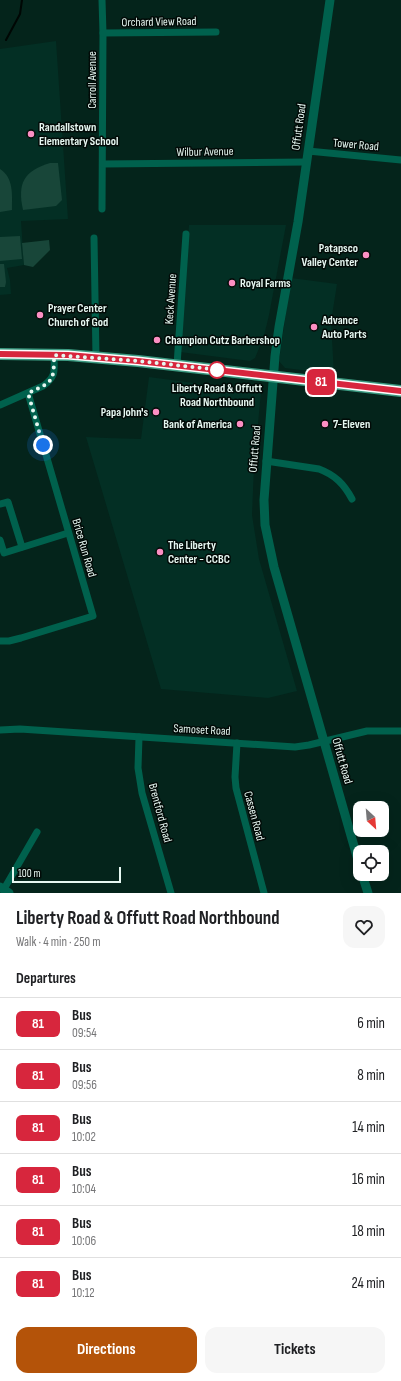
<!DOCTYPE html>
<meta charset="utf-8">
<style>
:root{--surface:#fff;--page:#f6f6f6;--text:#202124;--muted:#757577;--line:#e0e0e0;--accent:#b45309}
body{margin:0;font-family:"Sofia Sans Condensed",sans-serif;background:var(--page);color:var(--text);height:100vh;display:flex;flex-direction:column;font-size:15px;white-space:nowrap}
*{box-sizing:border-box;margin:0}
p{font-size:13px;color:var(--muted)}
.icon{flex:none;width:22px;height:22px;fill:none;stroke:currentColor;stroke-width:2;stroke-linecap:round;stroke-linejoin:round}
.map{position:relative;height:893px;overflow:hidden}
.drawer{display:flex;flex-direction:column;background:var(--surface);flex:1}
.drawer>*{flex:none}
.badge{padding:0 8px;border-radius:6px;font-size:14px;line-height:26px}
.needle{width:26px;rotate:154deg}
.buttons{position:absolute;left:353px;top:801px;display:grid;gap:8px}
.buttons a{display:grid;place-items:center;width:36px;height:36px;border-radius:8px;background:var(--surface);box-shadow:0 4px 16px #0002;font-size:20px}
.scale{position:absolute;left:12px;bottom:10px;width:109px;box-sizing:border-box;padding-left:4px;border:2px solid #e6f7f1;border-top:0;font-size:11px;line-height:14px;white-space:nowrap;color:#e6f7f1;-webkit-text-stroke:3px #020a07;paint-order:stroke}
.you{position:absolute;width:20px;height:20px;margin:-10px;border:3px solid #fff;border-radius:50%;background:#1a73e8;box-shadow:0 0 0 6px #1a73e833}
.map>.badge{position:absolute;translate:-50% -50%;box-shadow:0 0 0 2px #fff}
h2{padding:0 16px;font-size:15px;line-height:36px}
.round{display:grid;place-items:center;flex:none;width:42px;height:42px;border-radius:12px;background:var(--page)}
.head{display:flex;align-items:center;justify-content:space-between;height:68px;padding:0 16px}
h1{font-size:19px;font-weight:700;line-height:30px}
.button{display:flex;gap:8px;margin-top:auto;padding:8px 16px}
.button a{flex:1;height:46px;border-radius:12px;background:var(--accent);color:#fff;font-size:16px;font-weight:700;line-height:46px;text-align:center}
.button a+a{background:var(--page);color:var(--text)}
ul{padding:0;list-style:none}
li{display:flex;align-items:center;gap:12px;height:52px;padding:0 16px;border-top:1px solid var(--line)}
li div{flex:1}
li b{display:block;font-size:15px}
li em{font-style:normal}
li .badge{min-width:44px;font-weight:700;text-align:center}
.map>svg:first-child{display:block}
</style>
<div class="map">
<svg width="401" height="893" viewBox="0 0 401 893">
<rect width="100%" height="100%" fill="#04241b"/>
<g fill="#032f24">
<polygon points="56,41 68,219 21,221 24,265 7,268 10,280 11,294 0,295 0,49"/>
<polygon points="189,225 286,225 269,315 264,336 255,358 250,361 180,352"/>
<polygon points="291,278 337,284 331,322 334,374 285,368 279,361"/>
<polygon points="149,377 261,392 254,466 252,515 259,559 297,691 268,698 161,689 86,437 107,438 141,439"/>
</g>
<g fill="#184639">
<path d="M 50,163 L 58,163 L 62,200 L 56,206 L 23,210 C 17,183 24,171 50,163 Z"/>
<path d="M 0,169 C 14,178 12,195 12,210 L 0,212 Z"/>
<polygon points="20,236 22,259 0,261 0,237"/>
<polygon points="49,240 50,250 33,267 24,265 22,243"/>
<polygon points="0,264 4,264 6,282 5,287 0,287"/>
</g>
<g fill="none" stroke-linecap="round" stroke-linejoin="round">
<polyline stroke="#000704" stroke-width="2" points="6,40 20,14 22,0"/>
<g stroke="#00614d" stroke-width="7">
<polyline points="102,0 103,33 102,209"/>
<polyline points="103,33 216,32"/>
<polyline points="308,151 401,160"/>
<polyline points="103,164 307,162"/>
<polyline points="94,238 96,357"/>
<polyline points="177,365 186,234"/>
<path d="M 0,405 L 43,386 C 57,376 54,370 54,355"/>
<path d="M 266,461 L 319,469 C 335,475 344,484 352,499"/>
<polyline points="0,504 8,502 22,547"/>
<polyline points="0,540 4,553 68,533"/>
<polyline points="0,641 9,641 21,638 93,616 28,393"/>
<polyline points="0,730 20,729 295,747 309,745 367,731 401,731"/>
<polyline points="139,737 138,768 142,793 171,893"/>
<polyline points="237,743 235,777 236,788 264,893"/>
<polyline points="4,889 37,832"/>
</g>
<g stroke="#00614d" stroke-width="9">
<polyline points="330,0 298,222 279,327 275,356 264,500 265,525 274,567 360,867"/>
<polyline points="362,874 368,893"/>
<polyline points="0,887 9,893"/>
</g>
<polyline stroke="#3b9980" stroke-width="12" points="0,354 68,355 138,361 401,391"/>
</g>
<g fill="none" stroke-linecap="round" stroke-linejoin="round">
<defs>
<polyline id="line" points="0,354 68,355 138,361 401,391"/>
</defs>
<use href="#line" stroke="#fff" stroke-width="9"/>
<use href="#line" stroke="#d7263d" stroke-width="6"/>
<path stroke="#e6f7f1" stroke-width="4" stroke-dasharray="0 7.2" d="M 43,445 L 28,393 C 53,382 54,382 54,355 L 138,361 L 220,370 L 217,370"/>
</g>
<g fill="#fc8fc3" stroke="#020a07" stroke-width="1.5">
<circle cx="31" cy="134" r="4"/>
<circle cx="366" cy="255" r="4"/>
<circle cx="232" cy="283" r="4"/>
<circle cx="40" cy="315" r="4"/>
<circle cx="314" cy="327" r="4"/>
<circle cx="157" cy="340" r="4"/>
<circle cx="156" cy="412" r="4"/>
<circle cx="240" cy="424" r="4"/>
<circle cx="325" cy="424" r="4"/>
<circle cx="160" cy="552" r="4"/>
</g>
<circle fill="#fff" stroke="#d7263d" stroke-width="2" cx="217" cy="370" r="8"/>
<g text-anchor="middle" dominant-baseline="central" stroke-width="3" stroke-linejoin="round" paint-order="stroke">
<g font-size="12" fill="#e6f7f1" stroke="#020a07">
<text transform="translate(159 22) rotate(-1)">Orchard View Road</text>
<text transform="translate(92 80) rotate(-90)">Carroll Avenue</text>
<text transform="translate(299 127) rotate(-82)">Offutt Road</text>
<text transform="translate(356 145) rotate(5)">Tower Road</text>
<text transform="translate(205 152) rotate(-1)">Wilbur Avenue</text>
<text transform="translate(171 299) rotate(-86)">Keck Avenue</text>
<text transform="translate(255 449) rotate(-85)">Offutt Road</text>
<text transform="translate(84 548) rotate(74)">Brice Run Road</text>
<text transform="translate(202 730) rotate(3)">Samoset Road</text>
<text transform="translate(342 761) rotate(74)">Offutt Road</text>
<text transform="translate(160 813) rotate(75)">Brentford Road</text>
<text transform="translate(254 816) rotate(75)">Cassen Road</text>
</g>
<g font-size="12" font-weight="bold" fill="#e6f7f1" stroke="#020a07" text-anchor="start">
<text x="39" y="127">Randallstown<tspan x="39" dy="14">Elementary School</tspan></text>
<text x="358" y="248" text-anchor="end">Patapsco<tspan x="358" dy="14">Valley Center</tspan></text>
<text x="240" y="283">Royal Farms</text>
<text x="48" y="308">Prayer Center<tspan x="48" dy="14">Church of God</tspan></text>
<text x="322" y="320">Advance<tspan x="322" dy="14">Auto Parts</tspan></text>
<text x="165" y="340">Champion Cutz Barbershop</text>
<text x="148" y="412" text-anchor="end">Papa John's</text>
<text x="232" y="424" text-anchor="end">Bank of America</text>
<text x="333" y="424">7-Eleven</text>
<text x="168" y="545">The Liberty<tspan x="168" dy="14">Center - CCBC</tspan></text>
</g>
<g font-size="12" font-weight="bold" fill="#e6f7f1" stroke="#020a07">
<text x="217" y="388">Liberty Road &amp; Offutt<tspan x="217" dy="14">Road Northbound</tspan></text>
</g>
</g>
</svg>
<div class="buttons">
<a><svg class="needle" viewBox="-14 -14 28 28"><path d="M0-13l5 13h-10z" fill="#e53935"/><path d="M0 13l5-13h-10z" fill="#757577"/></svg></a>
<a><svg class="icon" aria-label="locate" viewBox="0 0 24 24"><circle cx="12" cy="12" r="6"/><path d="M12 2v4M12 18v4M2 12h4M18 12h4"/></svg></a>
</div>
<div class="scale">100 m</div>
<div class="you" style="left:43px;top:445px"></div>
<b class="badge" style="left:321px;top:382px;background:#d7263d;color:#fff">81</b>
</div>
<section class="drawer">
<div class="head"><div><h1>Liberty Road &amp; Offutt Road Northbound</h1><p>Walk · 4 min · 250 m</p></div><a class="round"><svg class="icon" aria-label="heart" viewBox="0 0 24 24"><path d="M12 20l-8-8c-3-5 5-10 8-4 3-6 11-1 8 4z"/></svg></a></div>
<h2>Departures</h2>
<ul>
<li><span class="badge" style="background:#d7263d;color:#fff">81</span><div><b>Bus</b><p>09:54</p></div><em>6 min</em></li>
<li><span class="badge" style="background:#d7263d;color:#fff">81</span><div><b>Bus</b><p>09:56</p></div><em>8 min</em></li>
<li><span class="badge" style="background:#d7263d;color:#fff">81</span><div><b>Bus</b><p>10:02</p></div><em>14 min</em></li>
<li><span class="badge" style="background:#d7263d;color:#fff">81</span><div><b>Bus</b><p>10:04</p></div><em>16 min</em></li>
<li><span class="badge" style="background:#d7263d;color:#fff">81</span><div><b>Bus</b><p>10:06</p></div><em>18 min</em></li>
<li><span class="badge" style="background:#d7263d;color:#fff">81</span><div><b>Bus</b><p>10:12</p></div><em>24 min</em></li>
</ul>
<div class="button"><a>Directions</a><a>Tickets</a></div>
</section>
